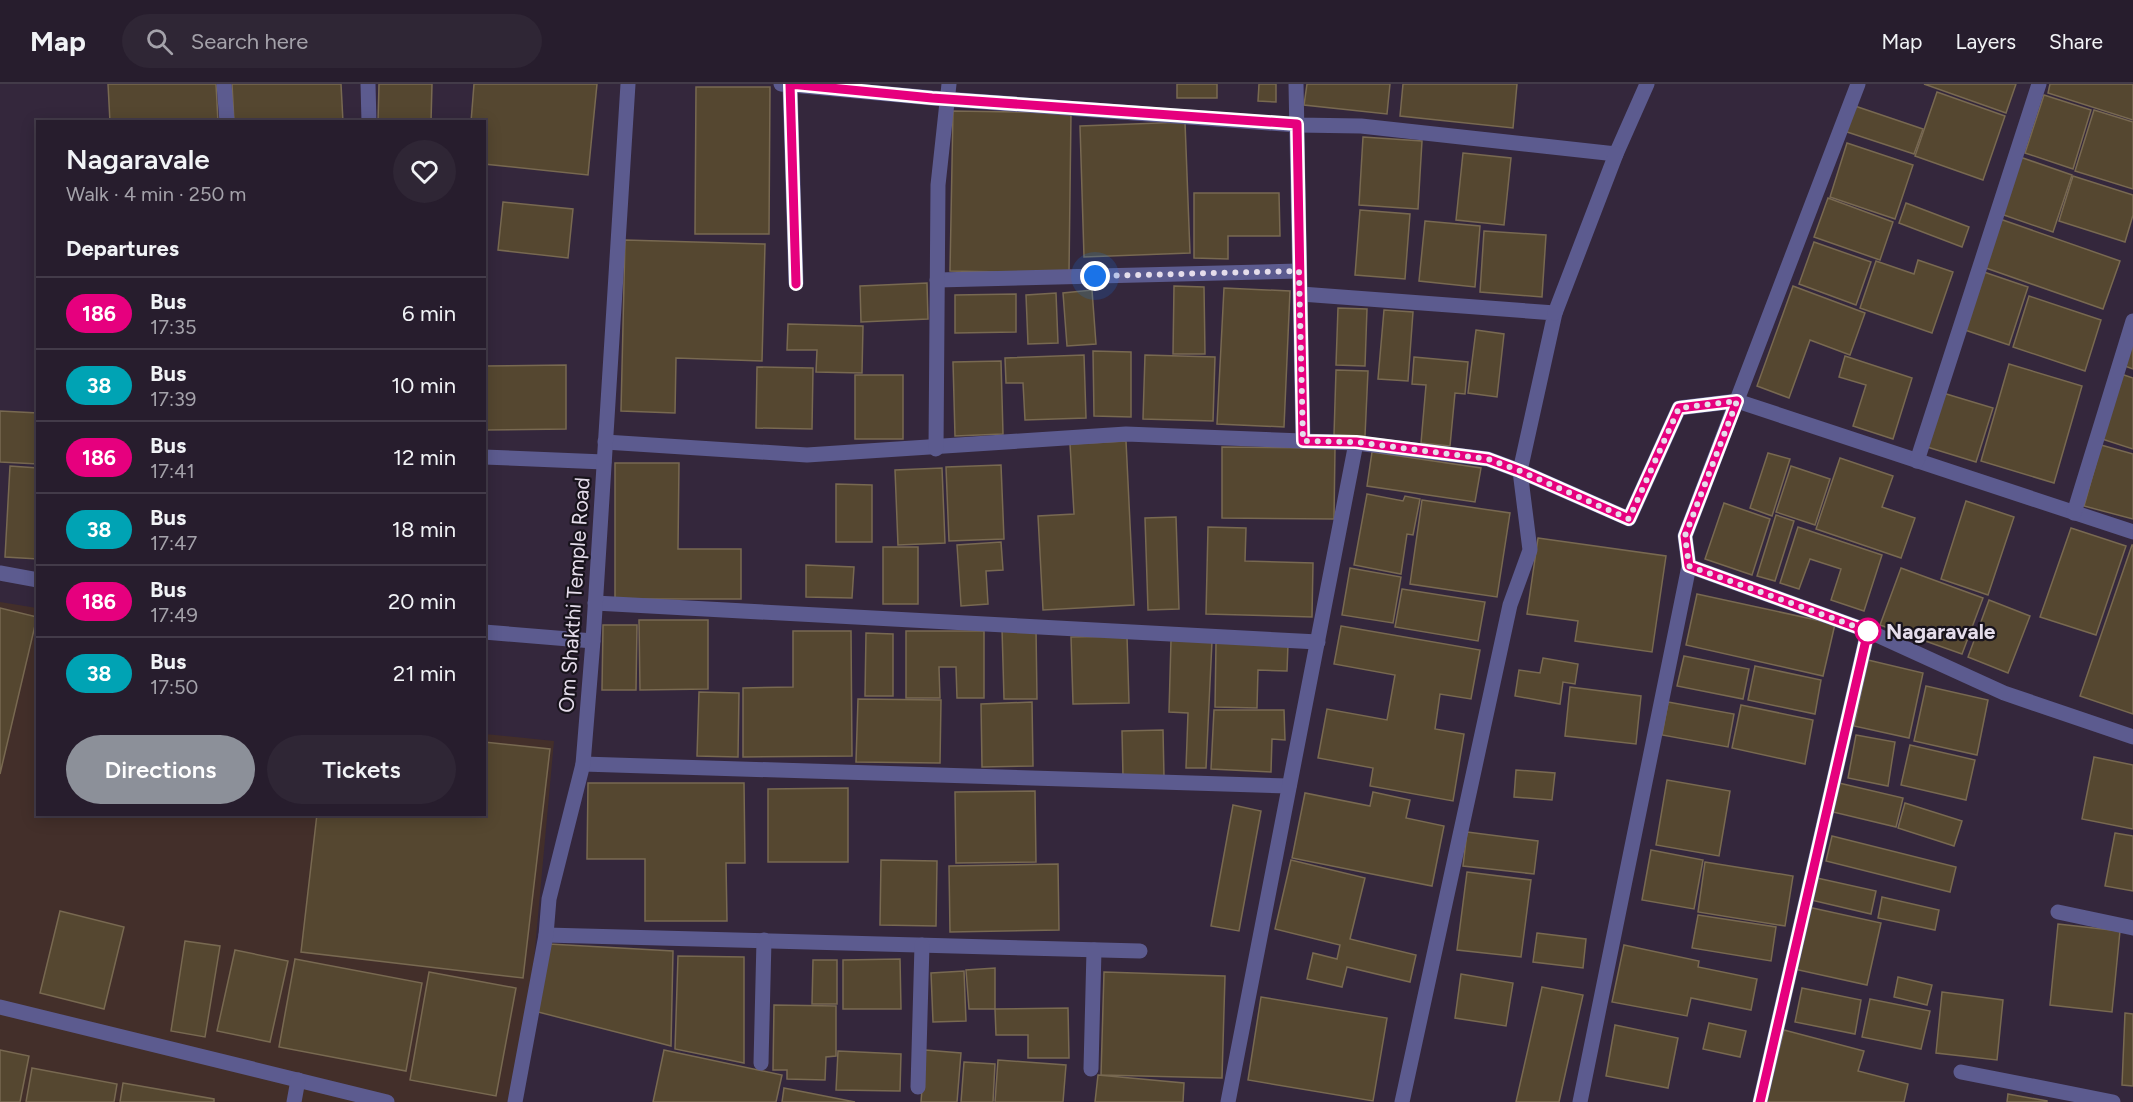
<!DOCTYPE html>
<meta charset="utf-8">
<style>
:root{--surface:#271d2d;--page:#2f2635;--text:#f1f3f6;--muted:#a4a2aa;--line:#433b49;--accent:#8c9099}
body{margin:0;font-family:Figtree,sans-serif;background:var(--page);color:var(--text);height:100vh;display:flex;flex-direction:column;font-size:22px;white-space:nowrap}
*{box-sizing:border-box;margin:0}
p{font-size:20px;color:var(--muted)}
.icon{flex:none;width:33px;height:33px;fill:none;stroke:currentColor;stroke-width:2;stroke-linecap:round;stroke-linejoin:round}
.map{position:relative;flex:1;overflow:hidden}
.sheet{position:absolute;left:36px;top:36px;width:450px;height:696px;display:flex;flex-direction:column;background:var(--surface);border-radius:0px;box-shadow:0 3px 15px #0003,0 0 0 2px var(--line)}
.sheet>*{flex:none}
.badge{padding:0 12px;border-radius:20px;font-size:21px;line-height:39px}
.you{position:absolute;width:30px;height:30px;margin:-15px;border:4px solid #fff;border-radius:50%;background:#1a73e8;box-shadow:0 0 0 9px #1a73e833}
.map>.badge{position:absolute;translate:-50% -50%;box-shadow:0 0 0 3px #fff}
h2{padding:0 30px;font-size:22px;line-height:54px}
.round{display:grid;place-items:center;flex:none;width:63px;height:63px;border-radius:32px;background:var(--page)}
.headline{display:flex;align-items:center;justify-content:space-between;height:102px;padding:0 30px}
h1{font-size:28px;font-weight:600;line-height:45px}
.action{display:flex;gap:12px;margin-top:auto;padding:12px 30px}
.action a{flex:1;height:69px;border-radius:36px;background:var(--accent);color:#fff;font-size:24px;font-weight:600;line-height:69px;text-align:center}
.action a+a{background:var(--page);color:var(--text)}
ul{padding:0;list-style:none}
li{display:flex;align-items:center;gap:18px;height:72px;padding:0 30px;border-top:2px solid var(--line)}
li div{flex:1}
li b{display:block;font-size:22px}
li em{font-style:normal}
li .badge{min-width:66px;font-weight:700;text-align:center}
header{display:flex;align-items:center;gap:36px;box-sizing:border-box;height:84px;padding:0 30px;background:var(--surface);border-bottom:2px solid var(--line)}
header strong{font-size:28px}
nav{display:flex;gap:33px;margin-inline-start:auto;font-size:21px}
.search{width:420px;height:54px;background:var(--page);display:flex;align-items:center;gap:15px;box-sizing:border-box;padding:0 21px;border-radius:33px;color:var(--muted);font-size:22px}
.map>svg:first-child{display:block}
</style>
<header>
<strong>Map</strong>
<div class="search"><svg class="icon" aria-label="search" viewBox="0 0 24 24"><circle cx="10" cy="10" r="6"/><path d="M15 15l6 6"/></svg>Search here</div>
<nav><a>Map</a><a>Layers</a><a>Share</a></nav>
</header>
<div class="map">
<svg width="2133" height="1018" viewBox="0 0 2133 1018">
<rect width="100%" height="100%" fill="#34273c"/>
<polygon fill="#432f2a" points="0,518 37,524 38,730 484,730 485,650 554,657 521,1018 0,1018"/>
<g fill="#554730" stroke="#786951" stroke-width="1.5">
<polygon points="108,0 216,0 218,38 110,38"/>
<polygon points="232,0 341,0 343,38 234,38"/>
<polygon points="379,0 432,0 431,38 378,38"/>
<polygon points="474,0 597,0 588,91 484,80 484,38 471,38"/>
<rect x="1177" y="0" width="40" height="14"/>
<polygon points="1259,0 1276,0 1276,18 1258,17"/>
<polygon points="1307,0 1390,0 1387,30 1304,21"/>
<polygon points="1403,0 1517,0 1513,44 1400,32"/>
<polygon points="1924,0 2016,0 2006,29"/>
<polygon points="2050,0 2133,0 2133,36 2048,9"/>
<polygon points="696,3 770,3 769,150 695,150"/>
<polygon points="1937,8 2005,32 1983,96 1915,72"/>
<polygon points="2044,11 2091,26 2073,85 2025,69"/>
<polygon points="1852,21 1923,45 1914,70 1844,47"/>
<polygon points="2094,26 2133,38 2133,105 2075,87"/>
<polygon points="953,27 1071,29 1069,189 950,187"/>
<polygon points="1185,38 1190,169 1084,173 1080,42"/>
<polygon points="1363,53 1422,57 1418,125 1359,121"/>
<polygon points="1847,59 1913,81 1895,135 1830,113"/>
<polygon points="1463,69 1511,74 1504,141 1456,136"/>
<polygon points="2020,73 2072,91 2053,148 2001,130"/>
<polygon points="2073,92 2133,111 2133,131 2125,158 2059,137"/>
<polygon points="1194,109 1279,109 1280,152 1228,152 1228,175 1194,174"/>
<polygon points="1828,114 1893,138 1880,176 1814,153"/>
<polygon points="503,118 573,125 568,174 498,166"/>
<polygon points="1906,119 1969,143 1962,163 1899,139"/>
<polygon points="1360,126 1410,130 1405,195 1355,191"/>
<polygon points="2000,135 2120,177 2103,225 1983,183"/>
<polygon points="1425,137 1480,142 1475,203 1419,197"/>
<polygon points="1484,147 1546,151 1542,213 1480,208"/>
<polygon points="625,156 765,160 762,277 676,274 675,329 621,327"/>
<polygon points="1814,158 1871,178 1856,221 1799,200"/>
<polygon points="1918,176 1953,188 1932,249 1860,224 1876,177 1914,190"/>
<polygon points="1981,187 2028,203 2009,261 1962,245"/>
<polygon points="927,199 928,235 861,238 860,202"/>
<polygon points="1174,202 1204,203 1205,270 1173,270"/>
<polygon points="1793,202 1865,229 1850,271 1810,256 1789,314 1757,302"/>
<polygon points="1224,204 1290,207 1284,343 1217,340"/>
<polygon points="1092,206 1096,260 1067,262 1063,209"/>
<polygon points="1056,209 1058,259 1028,260 1026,211"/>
<polygon points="1016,210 1016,248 955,249 955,211"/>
<polygon points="2029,212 2101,236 2085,287 2013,263"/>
<polygon points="1338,224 1367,225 1365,282 1336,281"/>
<polygon points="1384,226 1413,228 1408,297 1378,295"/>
<polygon points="788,240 863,242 862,289 816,288 817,266 787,266"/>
<polygon points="1476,246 1504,250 1497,313 1468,309"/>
<polygon points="2133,247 2133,285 2122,281"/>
<polygon points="1093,267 1131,268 1131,333 1094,332"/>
<polygon points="1084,271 1086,334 1025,336 1023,299 1006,299 1005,274"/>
<polygon points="1145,271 1215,273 1213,337 1143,335"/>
<polygon points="1845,272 1912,294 1893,355 1853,342 1866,301 1839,293"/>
<polygon points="1414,273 1468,278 1465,310 1455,309 1450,362 1421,359 1426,301 1412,300"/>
<polygon points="1001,277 1003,350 955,352 953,278"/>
<polygon points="2009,280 2082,302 2054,399 1981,377"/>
<polygon points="566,281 566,345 484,346 484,282"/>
<polygon points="757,283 813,284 812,345 756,344"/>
<polygon points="1336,286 1368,287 1365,352 1334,351"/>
<polygon points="2121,290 2133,294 2133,365 2102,355"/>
<rect x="855" y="291" width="48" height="64"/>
<polygon points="1943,309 1993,324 1976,378 1927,363"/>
<polygon points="0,327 38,329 38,380 0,378"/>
<polygon points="1126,357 1134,521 1043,526 1038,432 1074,430 1070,360"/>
<polygon points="2101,361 2133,370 2133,435 2084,422"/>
<polygon points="1222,363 1335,364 1334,435 1222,434"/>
<polygon points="1372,368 1481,384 1475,418 1367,402"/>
<polygon points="1768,369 1790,375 1772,432 1750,424"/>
<polygon points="1840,374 1893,392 1882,423 1915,434 1901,474 1816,445"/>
<polygon points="615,379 679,379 678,465 741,465 741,515 615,515"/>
<polygon points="1001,381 1004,455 949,457 946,383"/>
<polygon points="10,382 38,384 38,475 5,473"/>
<polygon points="1791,382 1830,395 1815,441 1776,428"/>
<polygon points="942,384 945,459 898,461 895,386"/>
<polygon points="836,400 872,401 872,458 836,458"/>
<polygon points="1367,410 1403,417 1405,412 1420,415 1413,451 1407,450 1401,490 1354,481"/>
<polygon points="1422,416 1510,429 1497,513 1410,500"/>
<polygon points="1966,417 2014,433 1988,511 1941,495"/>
<polygon points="1724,419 1770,435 1752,491 1705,475"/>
<polygon points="1776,431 1794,437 1775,497 1757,492"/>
<polygon points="1176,433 1179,525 1148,526 1145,434"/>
<polygon points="1208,443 1246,444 1245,477 1313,479 1312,533 1206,530"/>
<polygon points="1798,443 1882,471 1864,527 1831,516 1841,485 1810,475 1799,505 1780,499"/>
<polygon points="2071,444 2126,462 2096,551 2040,533"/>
<polygon points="1538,454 1666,472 1652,568 1575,557 1578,537 1527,530"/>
<polygon points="1001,458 1003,486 986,487 988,520 961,522 957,461"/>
<polygon points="2132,461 2133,461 2133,630 2080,612"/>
<rect x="883" y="463" width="35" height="57"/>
<polygon points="806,481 854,483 852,514 806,513"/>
<polygon points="1350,484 1401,493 1393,539 1342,531"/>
<polygon points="1901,484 1983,514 1962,570 1880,541"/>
<polygon points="1402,505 1485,518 1478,557 1395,543"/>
<polygon points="1697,510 1835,540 1823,592 1686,561"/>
<polygon points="1989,516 2030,532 2008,589 1968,573"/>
<polygon points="0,524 37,533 0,690"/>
<polygon points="639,536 708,536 708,605 640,606"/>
<polygon points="603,541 637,541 636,606 602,606"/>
<polygon points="1341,542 1480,566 1471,615 1440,610 1435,645 1464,650 1453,717 1370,702 1373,684 1318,674 1327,625 1387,636 1395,591 1334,580"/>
<polygon points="1036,544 1037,615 1004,615 1002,545"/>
<polygon points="793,547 851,547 852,672 743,673 743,604 793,603"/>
<polygon points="906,547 984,547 984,614 957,614 956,583 939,583 940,614 906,614"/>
<polygon points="866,549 893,550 893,612 865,612"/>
<polygon points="1127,552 1129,619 1073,620 1071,553"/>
<polygon points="1171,556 1212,557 1206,684 1186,684 1188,629 1169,628"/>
<polygon points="1216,559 1288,560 1287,587 1258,586 1257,624 1215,623"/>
<polygon points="1684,572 1749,585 1743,615 1677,602"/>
<polygon points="1543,574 1578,580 1575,600 1563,598 1560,620 1515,612 1519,586 1540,589"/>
<polygon points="1868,576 1923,589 1909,654 1854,642"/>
<polygon points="1755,582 1821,596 1815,630 1748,616"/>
<polygon points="1926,602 1988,616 1977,671 1914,657"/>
<polygon points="1570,603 1641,612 1636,660 1565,652"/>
<polygon points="699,608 739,609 738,673 697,672"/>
<polygon points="858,615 941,616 940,679 856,678"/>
<polygon points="1032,618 1033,682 982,683 981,620"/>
<polygon points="1668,618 1734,630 1728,663 1662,651"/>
<polygon points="1741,621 1813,636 1805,680 1732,664"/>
<polygon points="1214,626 1284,626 1285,656 1272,655 1271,688 1211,685"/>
<polygon points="1163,646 1164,693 1123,694 1122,647"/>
<polygon points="1856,651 1895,658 1888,702 1848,694"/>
<polygon points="484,658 550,665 523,894 301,868 317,730 484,730"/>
<polygon points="1910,661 1975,676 1966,716 1901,701"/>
<polygon points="2094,673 2133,681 2133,745 2082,735"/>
<polygon points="1516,686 1555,689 1552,716 1514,713"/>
<polygon points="1667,696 1730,707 1719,772 1656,761"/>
<polygon points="588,699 744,699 745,779 726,779 727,837 645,837 645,775 587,775"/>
<polygon points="1839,699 1903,714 1896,743 1833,728"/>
<polygon points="848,704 848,778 768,778 768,705"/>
<polygon points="1035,707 1036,778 956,779 955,708"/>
<polygon points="1373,708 1410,716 1406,734 1444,742 1432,802 1292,774 1305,709 1370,722"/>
<polygon points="1905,719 1962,737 1954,762 1898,744"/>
<polygon points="1233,721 1261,727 1239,847 1211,842"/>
<polygon points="1467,748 1538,757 1534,790 1463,782"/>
<polygon points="2115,749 2133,752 2133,807 2105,802"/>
<polygon points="1832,752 1956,783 1950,808 1826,777"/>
<polygon points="1651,766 1703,776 1694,825 1642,816"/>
<polygon points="881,776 937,777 936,842 880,841"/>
<polygon points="1291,776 1365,794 1350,855 1416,871 1410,898 1347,883 1342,903 1307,895 1313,869 1337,875 1340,861 1275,845"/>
<polygon points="1705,778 1793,792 1785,842 1698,828"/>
<polygon points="1058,780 1059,846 950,848 949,782"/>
<polygon points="1467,788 1531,796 1521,873 1457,866"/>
<polygon points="1817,794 1876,807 1871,830 1811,816"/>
<polygon points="1882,813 1939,826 1935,846 1878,834"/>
<polygon points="1808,823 1881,839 1867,901 1794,885"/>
<polygon points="60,827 124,843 104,925 40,909"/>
<polygon points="1698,831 1776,843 1771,877 1692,864"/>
<polygon points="2058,840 2120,847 2112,928 2050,921"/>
<polygon points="1537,849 1586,855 1583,884 1533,878"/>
<polygon points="185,857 220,862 205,953 171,947"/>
<polygon points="549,860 673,867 671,962 538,928"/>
<polygon points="1624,861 1699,877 1698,883 1757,895 1751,926 1691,914 1687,932 1612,918"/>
<polygon points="235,866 288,877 270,958 217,947"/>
<polygon points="678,872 744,873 744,979 675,965"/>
<polygon points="295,875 422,899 406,987 279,963"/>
<polygon points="900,875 901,925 843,925 843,876"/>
<polygon points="813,876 837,876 837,920 812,920"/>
<polygon points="995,884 995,925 969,925 966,886"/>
<polygon points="964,887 966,937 933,938 931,889"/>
<polygon points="429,888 516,904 496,1012 410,996"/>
<polygon points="1104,888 1225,892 1222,994 1101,991"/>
<polygon points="1461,890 1513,899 1506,942 1455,934"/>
<polygon points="1898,893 1932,901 1927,921 1894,913"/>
<polygon points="1542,903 1583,911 1559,1018 1516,1018"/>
<polygon points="1802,904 1861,916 1855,950 1795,938"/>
<polygon points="1942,908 2003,916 1997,976 1936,969"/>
<polygon points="1261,913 1387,934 1373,1017 1248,996"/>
<polygon points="1870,915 1930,927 1921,965 1862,953"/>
<polygon points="774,921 836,922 836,972 826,973 825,996 787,995 787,986 773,986"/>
<polygon points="1068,924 1069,974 1028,974 1028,951 996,951 995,925"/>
<polygon points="2125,929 2133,930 2133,1002 2122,1001"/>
<polygon points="1709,939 1746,947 1740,973 1703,965"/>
<polygon points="1615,941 1678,954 1668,1004 1606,992"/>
<polygon points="1784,946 1864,967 1858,987 1908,1000 1904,1018 1766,1018"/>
<polygon points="0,966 29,972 20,1018 0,1018"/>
<polygon points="664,966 782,991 776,1018 653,1018"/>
<polygon points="925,966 961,969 957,1018 921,1018"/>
<polygon points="838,967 901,970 900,1007 836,1006"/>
<polygon points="998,976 1066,981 1063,1018 995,1018"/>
<polygon points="964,978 995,980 993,1018 961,1018"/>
<polygon points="32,984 117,1000 114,1018 26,1018"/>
<polygon points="1098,991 1184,999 1183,1018 1095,1018"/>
<polygon points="123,999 214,1015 214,1018 120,1018"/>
<polygon points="784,1004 855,1018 782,1018"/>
<polygon points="2008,1010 2047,1017 2047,1018 2007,1018"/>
</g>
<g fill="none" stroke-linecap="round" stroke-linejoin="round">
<g stroke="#5c5b8f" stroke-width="15">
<polyline points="224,0 227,38"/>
<polyline points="368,0 369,38"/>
<polyline points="781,0 932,14 1297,41 1361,42 1616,70 1647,0"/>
<polyline points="790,0 796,199"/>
<polyline points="1296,0 1303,357"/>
<polyline points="937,196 1299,187"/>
<polyline points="1301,210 1555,229 1520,387 1530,466 1510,521 1402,1018"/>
<polyline points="1555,229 1616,70"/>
<polyline points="605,358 807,371 1126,350 1356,359 1488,375 1520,387 1629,435 1679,324 1737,317 2133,448"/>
<polyline points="936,365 938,101 949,0"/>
<polyline points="484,373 604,378"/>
<polyline points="1917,377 2039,0"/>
<polyline points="2074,429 2133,237"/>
<polyline points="1689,482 1685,452 1858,0"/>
<polyline points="0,489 38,496"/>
<polyline points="595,519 1318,558"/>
<polyline points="484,548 593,557"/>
<polyline points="583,680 1289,702"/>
<polyline points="2058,828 2133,844"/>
<polyline points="546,851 1140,867"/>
<polyline points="0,923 387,1018"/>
<polyline points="761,979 764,856"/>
<polyline points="1091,985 1094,866"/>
<polyline points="1961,988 2113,1018"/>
<polyline points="918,1003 922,861"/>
<polyline points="294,1018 298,996"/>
<polyline points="515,1018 546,851 549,815 583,680 593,557 628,0"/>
<polyline points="1228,1018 1356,359"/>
<polyline points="1580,1018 1689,482 1868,547 2004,609 2133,653"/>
<polyline points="1760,1018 1868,547"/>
</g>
</g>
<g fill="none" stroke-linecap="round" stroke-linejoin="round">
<defs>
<polyline id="line" points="796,200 790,0 932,14 1297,40 1303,357 1356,358 1488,375 1520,387 1629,435 1679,324 1737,317 1685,452 1689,482 1868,547 1760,1018"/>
</defs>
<use href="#line" stroke="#fff" stroke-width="14"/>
<use href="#line" stroke="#e6007e" stroke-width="9"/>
<polyline stroke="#e5ddeb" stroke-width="6" stroke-dasharray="0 10.8" points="1095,192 1299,187 1303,357 1356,358 1488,375 1520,387 1629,435 1679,324 1737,317 1685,452 1689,482 1868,547"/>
</g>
<circle fill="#fff" stroke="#e6007e" stroke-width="3" cx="1868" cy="547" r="12"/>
<g text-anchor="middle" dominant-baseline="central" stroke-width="4.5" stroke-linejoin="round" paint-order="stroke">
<g font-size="21" fill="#e5ddeb" stroke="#18131c">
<text transform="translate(574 511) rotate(-86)">Om Shakthi Temple Road</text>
</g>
<g font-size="21" font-weight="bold" fill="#e5ddeb" stroke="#18131c" text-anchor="start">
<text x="1886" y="547">Nagaravale</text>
</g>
</g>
</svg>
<div class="you" style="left:1095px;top:192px"></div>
<section class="sheet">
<div class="headline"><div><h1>Nagaravale</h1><p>Walk · 4 min · 250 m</p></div><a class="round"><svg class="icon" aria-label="heart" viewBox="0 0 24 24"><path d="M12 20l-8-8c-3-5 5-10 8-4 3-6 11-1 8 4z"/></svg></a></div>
<h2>Departures</h2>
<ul>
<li><span class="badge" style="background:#e6007e;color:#fff">186</span><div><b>Bus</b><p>17:35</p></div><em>6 min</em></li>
<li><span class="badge" style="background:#00a3b4;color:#fff">38</span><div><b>Bus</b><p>17:39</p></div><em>10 min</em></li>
<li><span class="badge" style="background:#e6007e;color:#fff">186</span><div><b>Bus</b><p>17:41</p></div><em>12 min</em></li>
<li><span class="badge" style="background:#00a3b4;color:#fff">38</span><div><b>Bus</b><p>17:47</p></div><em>18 min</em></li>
<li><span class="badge" style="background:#e6007e;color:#fff">186</span><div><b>Bus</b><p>17:49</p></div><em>20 min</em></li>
<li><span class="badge" style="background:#00a3b4;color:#fff">38</span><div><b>Bus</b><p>17:50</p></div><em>21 min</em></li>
</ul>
<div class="action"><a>Directions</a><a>Tickets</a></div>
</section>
</div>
